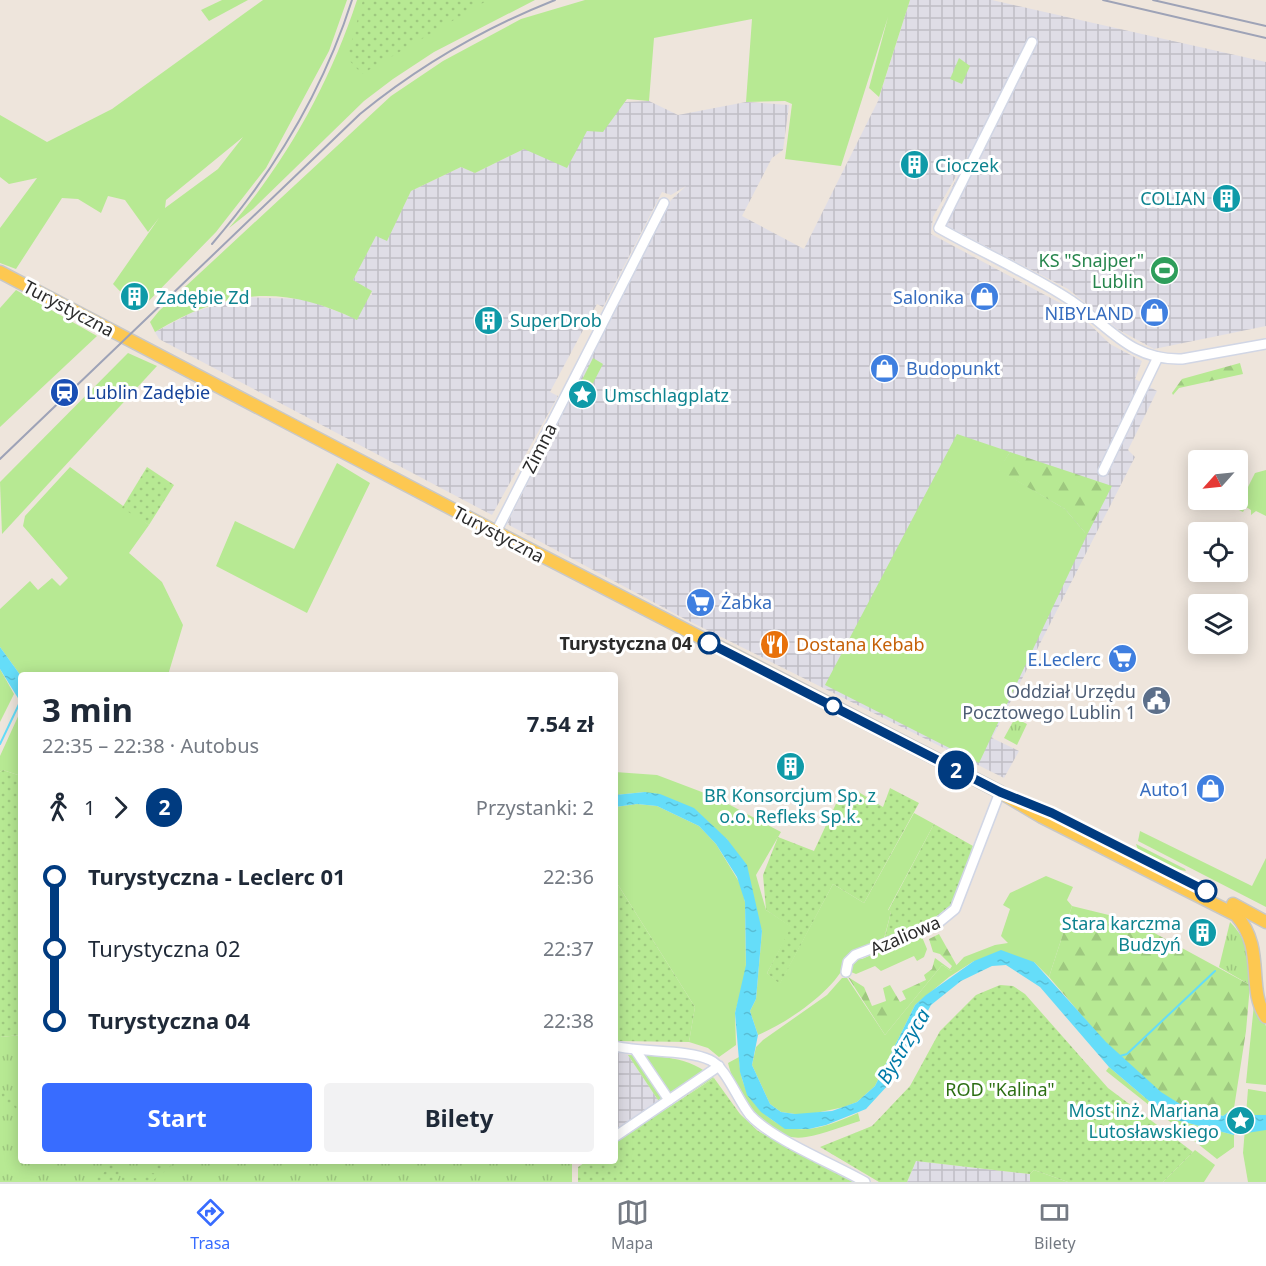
<!DOCTYPE html>
<html lang="pl">
<meta charset="utf-8">
<style>
:root{--surface:#fff;--page:#f2f2f3;--text:#1f2937;--muted:#747a83;--line:#e0e1e3;--accent:#386cff}
body{margin:0;font-family:"Noto Sans",sans-serif;background:var(--page);color:var(--text);height:100vh;display:flex;flex-direction:column;font-size:22px;white-space:nowrap}
*{box-sizing:border-box;margin:0}
p{font-size:20px;color:var(--muted)}
.icon{flex:none;width:33px;height:33px;fill:none;stroke:currentColor;stroke-width:2;stroke-linecap:round;stroke-linejoin:round}
.map{position:relative;flex:1;overflow:hidden}
.sheet{position:absolute;left:18px;top:672px;width:600px;height:492px;display:flex;flex-direction:column;background:var(--surface);border-radius:6px;box-shadow:0 3px 15px #0003}
.sheet>*{flex:none}
.badge{padding:0 12px;border-radius:20px;font-size:21px;line-height:39px}
.needle{width:39px;rotate:243deg}
.controls{position:absolute;left:1188px;top:450px;display:grid;gap:12px}
.controls a{display:grid;place-items:center;width:60px;height:60px;border-radius:6px;background:var(--surface);box-shadow:0 3px 15px #0003;font-size:30px}
.map>.badge{position:absolute;translate:-50% -50%;box-shadow:0 0 0 3px #fff}
.legs{display:flex;align-items:center;gap:9px;height:66px;padding:0 24px;font-size:20px}
.legs p{margin-inline-start:auto}
.headline{display:flex;align-items:center;justify-content:space-between;height:102px;padding:0 24px}
h1{font-size:33px;font-weight:700;line-height:45px}
.cta{display:flex;gap:12px;margin-top:auto;padding:12px 24px}
.cta a{flex:1;height:69px;border-radius:6px;background:var(--accent);color:#fff;font-size:24px;font-weight:700;line-height:69px;text-align:center}
.cta a+a{background:var(--page);color:var(--text)}
ul{padding:0 24px;list-style:none}
li{display:flex;align-items:center;gap:21px;height:72px;font-size:22px}
li i{display:grid;place-items:center;width:9px;height:100%;margin:0 8px;background:currentColor}
li i::after{content:'';width:15px;height:15px;margin:-8px;border:4px solid;border-radius:50%;background:var(--surface)}
li p{margin-inline-start:auto}
li:first-child i{background:linear-gradient(#0000 50%,currentColor 0)}
li:last-child i{background:linear-gradient(currentColor 50%,#0000 0)}
.menu{display:flex;justify-content:space-around;align-items:center;height:84px;border-top:2px solid var(--line);background:var(--surface);font-size:16px;color:var(--muted)}
.menu a{display:grid;justify-items:center;gap:3px}
.menu .selected{color:var(--accent)}
.map>svg:first-child{display:block}
</style>
<div class="map">
<svg width="1266" height="1182" viewBox="0 0 1266 1182">
<defs>
<pattern id="industrial-grid" width="8" height="8" patternUnits="userSpaceOnUse" patternTransform="scale(1.5)"><rect width="8" height="8" fill="#dfdde6"/><path d="M0 4h8M4 0v8" fill="none" stroke="#c0bec5"/></pattern>
<pattern id="forest-firs" width="22" height="20" patternUnits="userSpaceOnUse" patternTransform="scale(1.5)"><rect width="22" height="20" fill="#b7e993"/><path d="M5 1l3.5 6h-7zM16 11l3.5 6h-7z" fill="#9ec87f"/></pattern>
<pattern id="park-tufts" width="24" height="20" patternUnits="userSpaceOnUse" patternTransform="scale(1.5)"><rect width="24" height="20" fill="#b7e993"/><path d="M3 7l-1-3M5 7V3M7 7l1-3M15 17l-1-3M17 17v-4M19 17l1-3" fill="none" stroke="#9ec87f"/></pattern>
<pattern id="garden-dots" width="8" height="8" patternUnits="userSpaceOnUse" patternTransform="scale(1.5)"><rect width="8" height="8" fill="#b7e993"/><path d="M2 2h.1M6 6h.1" fill="none" stroke="#9ec87f" stroke-width="1.8" stroke-linecap="round"/></pattern>
<pattern id="water-ripples" width="26" height="14" patternUnits="userSpaceOnUse" patternTransform="scale(1.5)"><rect width="26" height="14" fill="#65ddf9"/><path d="M2 4q2-2 4 0t4 0M15 11q2-2 4 0t4 0" fill="none" stroke="#58bed6"/></pattern>
</defs>
<rect width="100%" height="100%" fill="#eee5dc"/>
<g fill="url(#industrial-grid)">
<polygon points="910,0 992,0 1266,62 1266,326 1154,349 1119,330 1068,289 936,220 968,155 933,217 931,234 1077,312 1110,344 1142,361 1135,379 1157,391 1128,450 1135,457 992,738 1019,751 1004,778 683,618 507,524 671,200 686,186 671,195 662,192 603,307 597,304 550,392 558,396 492,515 159,339 155,332 191,313 242,297 305,299 357,319 369,295 372,295 371,291 353,280 376,235 387,240 411,191 461,167 475,173 524,149 587,131 625,102 649,101 678,115 746,102 789,105 783,150 772,158 742,216 804,249 878,101"/>
<polygon points="615,1051 628,1055 664,1109 615,1142"/>
<polygon points="916,1161 1030,1174 1030,1182 907,1182"/>
</g>
<g fill="#b7e993" fill-rule="evenodd">
<polygon points="222,0 248,0 209,21 201,10"/>
<path d="M 263,0 L 347,0 L 329,51 L 266,168 L 216,232 L 139,311 L 113,284 L 159,218 L 148,232 L 125,200 L 108,196 L 101,213 L 78,199 L 62,198 L 16,269 L 0,263 L 0,228 L 37,178 L 9,184 L 0,177 L 0,115 L 47,142 L 112,109 ZM 243,137 L 218,169 L 165,208 L 166,200 Z"/>
<path d="M 357,0 L 535,0 L 434,52 L 393,79 L 364,101 L 253,209 L 229,228 C 286,162 330,83 357,0 Z"/>
<path d="M 585,0 L 910,0 L 879,97 L 869,88 L 888,17 L 841,166 L 785,159 L 792,104 L 785,101 L 746,102 L 752,19 L 654,38 L 649,101 L 627,99 L 603,132 L 587,131 L 567,168 L 524,149 L 475,173 L 461,167 L 411,191 L 387,241 L 376,236 L 353,280 L 372,291 L 357,320 C 283,284 226,289 155,332 L 150,322 L 159,311 L 391,96 L 443,61 L 521,19 Z"/>
<polygon points="959,58 970,66 962,84 950,79"/>
<polygon points="16,290 97,336 0,427 0,308"/>
<polygon points="128,353 157,366 2,534 0,482"/>
<polygon points="593,358 603,364 581,406 572,401 575,394 583,397 585,394 577,390"/>
<polygon points="957,434 1010,452 999,470 1065,509 1087,535 979,763 825,685"/>
<polygon points="337,463 370,483 307,613 216,566 235,521 294,549"/>
<polygon points="70,467 149,525 129,553 162,582 183,625 168,675 21,676 0,647 0,609 30,581 38,590 52,578 60,586 68,578 23,526 25,516"/>
<polygon points="1266,470 1266,516 1256,511 1251,515 1251,510 1246,507 1243,512 1237,509 1255,473"/>
<polygon points="0,669 14,694 0,722"/>
<polygon points="21,710 21,776 3,770 0,772 0,756"/>
<path d="M 615,772 L 657,775 L 715,797 L 781,832 L 756,875 L 766,910 L 792,927 L 767,973 L 780,983 L 833,884 L 864,903 L 914,813 L 934,824 L 888,910 L 891,912 L 882,946 L 848,956 C 841,987 787,1023 758,1035 L 750,1011 L 756,999 L 762,931 L 727,839 L 645,792 L 615,795 Z"/>
<polygon points="637,804 657,806 699,826 716,844 741,885 745,902 746,972 735,1013 736,1045 719,1057 708,1048 689,1042 695,1007 615,880 615,807"/>
<polygon points="1140,831 1252,886 1266,858 1266,907 1138,841"/>
<polygon points="1136,844 1185,869 1186,871 1171,868 1138,850"/>
<polygon points="1046,876 1073,887 1067,900 1072,906 1049,977 1034,962 974,961 949,977 915,1005 875,1086 857,1102 844,1107 811,1114 795,1114 781,1112 770,1104 752,1065 756,1047 763,1040 827,995 842,978 847,978 885,1035 942,965 951,971 964,957 995,945 1008,943 1001,936 1010,909 1003,905 1010,893"/>
<polygon points="918,935 922,937 927,949 924,957 917,961 914,956 881,971 875,966 856,974 851,972 849,965 854,959 862,959"/>
<polygon points="1259,955 1261,971 1255,1005 1266,1026 1266,1085 1246,1083"/>
<path d="M 628,1055 C 660,1056 689,1056 714,1078 L 664,1109 Z"/>
<path d="M 739,1057 C 740,1080 745,1091 759,1108 C 788,1142 821,1129 858,1113 L 860,1121 C 843,1126 824,1134 806,1137 C 766,1144 736,1096 728,1063 Z"/>
<polygon points="1109,1067 1169,1118 1234,1135 1234,1147 1217,1159 1106,1071"/>
<polygon points="1248,1089 1266,1092 1266,1182 1248,1182 1243,1153"/>
<polygon points="1195,1150 1215,1165 1204,1182 1163,1182"/>
<polygon points="1034,1170 1068,1182 1030,1182 1030,1174"/>
</g>
<g fill="url(#forest-firs)">
<polygon points="1240,363 1243,374 1179,388 1173,395 1172,393 1182,379"/>
<polygon points="1010,452 1112,486 1087,535 1065,509 998,470"/>
<path d="M 1072,906 L 1121,918 L 1147,929 L 1250,985 L 1246,1031 L 1234,1108 L 1223,1116 C 1209,1112 1191,1110 1178,1103 C 1126,1075 1087,1020 1049,977 Z"/>
<polygon points="939,934 957,966 951,971 942,965 885,1035 848,977 864,987 872,1006 886,1001 883,988 890,985 900,1002 906,999 902,991 926,980 924,975 932,969 935,958 950,969 952,966 940,954 933,952 929,939"/>
</g>
<g fill="url(#park-tufts)">
<polygon points="1015,718 1027,724 1017,745 1004,738"/>
<path d="M 1230,922 C 1247,939 1254,962 1250,985 L 1219,967 Z"/>
<polygon points="21,1035 21,1161 572,1161 572,1182 0,1182 0,1037"/>
</g>
<g fill="url(#garden-dots)">
<polygon points="363,0 488,0 362,74 347,58"/>
<polygon points="147,467 174,485 149,525 122,508"/>
<polygon points="3,770 21,776 21,1035 0,1037 0,772"/>
<polygon points="890,788 919,803 864,903 833,884 780,984 767,973 791,927 766,910 763,875 778,837 814,851 841,793 852,803 857,791 883,807"/>
<polygon points="934,824 973,846 954,903 934,918 884,940 891,912 888,911"/>
<polygon points="615,880 695,1007 689,1042 615,1041"/>
<polygon points="1000,985 1013,986 1025,994 1108,1088 1193,1152 1163,1182 1068,1182 1034,1170 1030,1174 916,1161 907,1182 879,1182 820,1147 872,1126 910,1086 940,1031 976,995"/>
<polygon points="714,1078 740,1114 758,1131 853,1182 578,1182 578,1167 587,1161 615,1161 615,1142"/>
<polygon points="0,1088 21,1102 21,1113 17,1113 14,1106 4,1106"/>
<polygon points="111,1161 117,1161 120,1174 117,1182 92,1182 107,1170"/>
<polygon points="159,1161 176,1161 162,1174 155,1170"/>
<polygon points="153,1173 159,1176 150,1182 121,1182 123,1174 138,1179"/>
</g>
<g fill="url(#water-ripples)">
<polygon points="0,647 21,676 21,703 0,669"/>
<polygon points="645,792 660,794 694,808 727,839 747,865 762,931 756,999 750,1011 758,1035 752,1065 770,1104 781,1112 795,1114 832,1111 857,1102 875,1086 915,1005 926,995 974,961 1001,950 1034,962 1106,1042 1161,1092 1180,1104 1223,1116 1234,1108 1249,1115 1266,1115 1266,1130 1234,1135 1169,1118 1109,1067 1040,987 1006,965 992,966 961,981 931,1005 889,1084 866,1109 826,1125 809,1129 785,1129 761,1112 747,1095 740,1072 735,1013 746,965 745,902 737,877 716,844 699,826 657,806 637,804 615,807 615,795"/>
</g>
<polygon fill="#eee5dc" points="1236,1106 1246,1110 1244,1138 1234,1138"/>
<g fill="none" stroke-linecap="round" stroke-linejoin="round">
<g stroke="#65ddf9" stroke-width="2">
<polyline points="0,744 21,700"/>
<polyline points="1120,1056 1127,1054 1215,971"/>
</g>
<defs>
<g id="minor">
<path d="M 1032,42 L 939,228 C 980,251 1024,271 1064,296 C 1106,321 1127,361 1182,359 L 1266,344"/>
<polyline points="1103,471 1158,357"/>
<polyline points="496,532 664,203"/>
<polyline points="846,972 848,962 855,955 938,923 955,909 1000,792"/>
<path d="M 615,1046 C 643,1053 687,1049 710,1060 C 726,1067 738,1101 750,1115 C 773,1140 834,1164 865,1182"/>
<polyline points="636,1051 669,1100"/>
<polyline points="616,1136 719,1066"/>
</g>
<g id="major">
<path d="M 0,272 L 496,532 L 1000,792 L 1042,817 L 1236,915 C 1266,949 1246,988 1266,1017"/>
<polyline points="1233,904 1266,922"/>
</g>
</defs>
<use href="#minor" stroke="#d1d6e5" stroke-width="12"/>
<use href="#major" stroke="#c8c8c8" stroke-width="15"/>
<use href="#minor" stroke="#fff" stroke-width="9"/>
<use href="#major" stroke="#fdc851" stroke-width="12"/>
<g stroke="#9ea3b7" stroke-width="2">
<polyline points="1103,0 1266,38"/>
<polyline points="1153,0 1266,26"/>
<path d="M 212,244 C 274,172 323,91 352,0"/>
<path d="M 0,459 L 360,114 C 419,66 484,28 555,0"/>
</g>
</g>
<g fill="none" stroke-linecap="round" stroke-linejoin="round">
<defs>
<polyline id="line-1" points="709,643 1000,792 1052,813 1206,891"/>
</defs>
<use href="#line-1" stroke="#fff" stroke-width="14"/>
<use href="#line-1" stroke="#003b80" stroke-width="9"/>
</g>
<defs>
<symbol id="building-disc" viewBox="-11 -11 22 22"><circle r="9.5" fill="#0f9aa8" stroke="#fff"/><path d="M-4-6H4V6H1V3H-1V6H-4ZM-2.5-4.3h1.7v1.8h-1.7ZM.8-4.3h1.7v1.8H.8ZM-2.5-1h1.7V.8h-1.7ZM.8-1h1.7V.8H.8Z" fill="#fff"/></symbol>
<symbol id="stadium-disc" viewBox="-11 -11 22 22"><circle r="9.5" fill="#2e9e5b" stroke="#fff"/><path d="M0-5a6.5 5 0 1 0 0 10a6.5 5 0 1 0 0-10ZM-3.5-1.8h7v3.6h-7Z" fill="#fff"/></symbol>
<symbol id="shop-disc" viewBox="-11 -11 22 22"><circle r="9.5" fill="#3f7fe0" stroke="#fff"/><path d="M-5-2.5h2.3a2.7 3.5 0 0 1 5.4 0H5L5.5 6h-11ZM-1.5-2.5h3a1.5 2.3 0 0 0-3 0Z" fill="#fff"/></symbol>
<symbol id="station-disc" viewBox="-11 -11 22 22"><circle r="9.5" fill="#1a4fb4" stroke="#fff"/><path d="M-3-6H3Q5-6 5-4V2Q5 4 3 4L4.5 6H3L1.5 4h-3L-3 6H-4.5L-3 4Q-5 4-5 2V-4Q-5-6-3-6ZM-3.5-4v3h7v-3ZM-3.5 1v1.5H-2V1ZM2 1v1.5H3.5V1Z" fill="#fff"/></symbol>
<symbol id="sight-disc" viewBox="-11 -11 22 22"><circle r="9.5" fill="#0f9aa8" stroke="#fff"/><path d="M0-6L1.8-2.2L6-1.7L2.9 1.2L3.7 5.4L0 3.3L-3.7 5.4L-2.9 1.2L-6-1.7L-1.8-2.2Z" fill="#fff"/></symbol>
<symbol id="supermarket-disc" viewBox="-11 -11 22 22"><circle r="9.5" fill="#3f7fe0" stroke="#fff"/><path d="M-6-5.5h2.5l.6 2H6L4.5 2H-2.5L-4.4-4H-6ZM-1.5 3.2a1.3 1.3 0 1 0 .1 0ZM3 3.2a1.3 1.3 0 1 0 .1 0Z" fill="#fff"/></symbol>
<symbol id="restaurant-disc" viewBox="-11 -11 22 22"><circle r="9.5" fill="#e8710a" stroke="#fff"/><path d="M-5-6h1v4h1v-4h1v4h1v-4h1v5L-1.5 .5V6h-2V.5L-5-1ZM5-6V6H3V1.5H1.5Q1.5-4 5-6Z" fill="#fff"/></symbol>
<symbol id="civic-disc" viewBox="-11 -11 22 22"><circle r="9.5" fill="#5c6f8a" stroke="#fff"/><path d="M-.6-6.5H3V-4.5H.6V-3L4-1V1h2V6H-6V1h2V-1L-.6-3ZM-1.2 2.5V6h2.4V2.5Z" fill="#fff"/></symbol>
</defs>
<g fill-rule="evenodd">
<use href="#building-disc" x="898" y="148" width="33" height="33"/>
<use href="#building-disc" x="1210" y="182" width="33" height="33"/>
<use href="#stadium-disc" x="1148" y="254" width="33" height="33"/>
<use href="#building-disc" x="118" y="280" width="33" height="33"/>
<use href="#shop-disc" x="968" y="280" width="33" height="33"/>
<use href="#shop-disc" x="1138" y="296" width="33" height="33"/>
<use href="#building-disc" x="472" y="304" width="33" height="33"/>
<use href="#shop-disc" x="868" y="352" width="33" height="33"/>
<use href="#station-disc" x="48" y="376" width="33" height="33"/>
<use href="#sight-disc" x="566" y="378" width="33" height="33"/>
<use href="#supermarket-disc" x="684" y="586" width="33" height="33"/>
<use href="#restaurant-disc" x="758" y="628" width="33" height="33"/>
<use href="#supermarket-disc" x="1106" y="642" width="33" height="33"/>
<use href="#civic-disc" x="1140" y="684" width="33" height="33"/>
<use href="#building-disc" x="774" y="750" width="33" height="33"/>
<use href="#shop-disc" x="1194" y="772" width="33" height="33"/>
<use href="#building-disc" x="1186" y="916" width="33" height="33"/>
<use href="#sight-disc" x="1224" y="1104" width="33" height="33"/>
</g>
<g fill="#fff" stroke="#003b80" stroke-width="3">
<circle cx="709" cy="643" r="10"/>
<circle cx="833" cy="706" r="8"/>
<circle cx="1206" cy="891" r="10"/>
</g>
<g text-anchor="middle" dominant-baseline="central" stroke-width="6" stroke-linejoin="round" paint-order="stroke">
<g font-size="18" fill="#0d838f" stroke="#fff" text-anchor="start">
<text x="935" y="165">Cioczek</text>
<text x="1206" y="198" text-anchor="end">COLIAN</text>
<text x="156" y="297">Zadębie Zd</text>
<text x="510" y="320">SuperDrob</text>
<text x="604" y="395">Umschlagplatz</text>
<text x="790" y="795" text-anchor="middle">BR Konsorcjum Sp. z<tspan x="790" dy="21">o.o. Refleks Sp.k.</tspan></text>
<text x="1181" y="923" text-anchor="end">Stara karczma<tspan x="1181" dy="21">Budzyń</tspan></text>
<text x="1219" y="1110" text-anchor="end">Most inż. Mariana<tspan x="1219" dy="21">Lutosławskiego</tspan></text>
</g>
<g font-size="18" fill="#27864d" stroke="#fff" text-anchor="end">
<text x="1144" y="260">KS "Snajper"<tspan x="1144" dy="21">Lublin</tspan></text>
</g>
<g font-size="18" fill="#366cbe" stroke="#fff" text-anchor="end">
<text x="964" y="297">Salonika</text>
<text x="1134" y="313">NIBYLAND</text>
<text x="906" y="368" text-anchor="start">Budopunkt</text>
<text x="721" y="602" text-anchor="start">Żabka</text>
<text x="1101" y="659">E.Leclerc</text>
<text x="1190" y="789">Auto1</text>
</g>
<g font-size="18" fill="#2b2b2b" stroke="#fff">
<text transform="translate(69 308) rotate(28)">Turystyczna</text>
<text transform="translate(539 448) rotate(-63)">Zimna</text>
<text transform="translate(499 534) rotate(28)">Turystyczna</text>
<text transform="translate(905 935) rotate(-23)">Azaliowa</text>
</g>
<g font-size="18" fill="#164399" stroke="#fff" text-anchor="start">
<text x="86" y="392">Lublin Zadębie</text>
</g>
<g font-size="18" font-weight="bold" fill="#2b2b2b" stroke="#fff" text-anchor="end">
<text x="692" y="643">Turystyczna 04</text>
</g>
<g font-size="18" fill="#c56008" stroke="#fff" text-anchor="start">
<text x="796" y="644">Dostana Kebab</text>
</g>
<g font-size="18" fill="#4e5e75" stroke="#fff" text-anchor="end">
<text x="1136" y="691">Oddział Urzędu<tspan x="1136" dy="21">Pocztowego Lublin 1</tspan></text>
</g>
<g font-size="18" fill="#2d6f14" stroke="#fff">
<text x="1000" y="1089">ROD "Kalina"</text>
</g>
<g font-size="20" font-style="italic" fill="#017ba8" stroke="#fff">
<text transform="translate(903 1046) rotate(-59)">Bystrzyca</text>
</g>
</g>
</svg>
<div class="controls">
<a><svg class="needle" viewBox="-14 -14 28 28"><path d="M0-13l5 13h-10z" fill="#e53935"/><path d="M0 13l5-13h-10z" fill="#747a83"/></svg></a>
<a><svg class="icon" aria-label="locate" viewBox="0 0 24 24"><circle cx="12" cy="12" r="6"/><path d="M12 2v4M12 18v4M2 12h4M18 12h4"/></svg></a>
<a><svg class="icon" aria-label="layers" viewBox="0 0 24 24"><path d="M12 4l9 5-9 5-9-5zM3 14l9 5 9-5"/></svg></a>
</div>
<b class="badge" style="left:956px;top:770px;background:#003b80;color:#fff">2</b>
<section class="sheet">
<div class="headline"><div><h1>3 min</h1><p>22:35 – 22:38 · Autobus</p></div><b>7.54 zł</b></div>
<div class="legs"><svg class="icon" aria-label="walk" viewBox="0 0 24 24"><circle cx="13" cy="4" r="2"/><path d="M13 8l-2 6 4 7M11 14l-3 7M7 12l3-4h3l4 4"/></svg>1<svg class="icon" aria-label="forward" viewBox="0 0 24 24"><path d="M9 5l7 7-7 7"/></svg><b class="badge" style="background:#003b80;color:#fff">2</b><p>Przystanki: 2</p></div>
<ul>
<li><i style="color:#003b80"></i><b>Turystyczna - Leclerc 01</b><p>22:36</p></li>
<li><i style="color:#003b80"></i><span>Turystyczna 02</span><p>22:37</p></li>
<li><i style="color:#003b80"></i><b>Turystyczna 04</b><p>22:38</p></li>
</ul>
<div class="cta"><a>Start</a><a>Bilety</a></div>
</section>
</div>
<nav class="menu">
<a class="selected"><svg class="icon" aria-label="directions" viewBox="0 0 24 24"><path d="M12 3l9 9-9 9-9-9zM9 14v-3h6M13 9l2 2-2 2"/></svg>Trasa</a>
<a><svg class="icon" aria-label="map" viewBox="0 0 24 24"><path d="M3 6l6-2 6 2 6-2v14l-6 2-6-2-6 2zM9 4v14M15 6v14"/></svg>Mapa</a>
<a><svg class="icon" aria-label="tickets" viewBox="0 0 24 24"><path d="M3 7h18v10H3zM15 7v10"/></svg>Bilety</a>
</nav>
